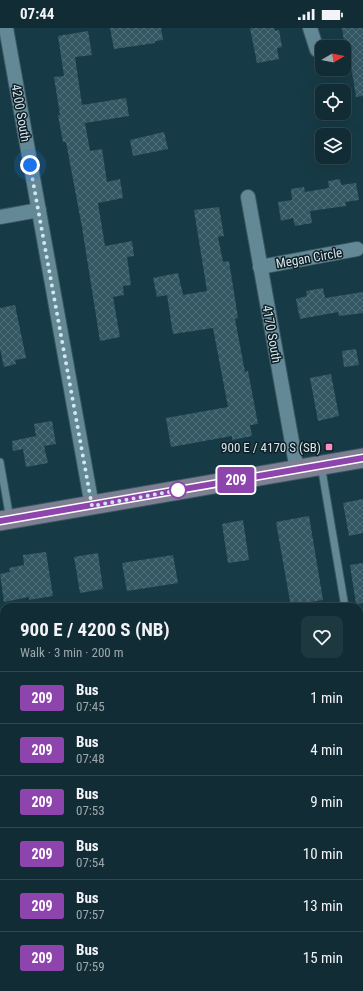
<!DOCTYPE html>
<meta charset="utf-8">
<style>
:root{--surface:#112c34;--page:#1e3840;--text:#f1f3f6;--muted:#9ca7ac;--line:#30484f}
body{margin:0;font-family:"Roboto Condensed",sans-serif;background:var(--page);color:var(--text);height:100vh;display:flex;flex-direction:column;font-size:15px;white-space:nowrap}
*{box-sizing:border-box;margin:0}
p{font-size:13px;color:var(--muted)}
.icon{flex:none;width:22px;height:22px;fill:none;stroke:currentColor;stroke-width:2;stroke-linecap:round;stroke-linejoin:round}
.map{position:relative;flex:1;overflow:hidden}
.side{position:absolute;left:0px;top:575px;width:363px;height:388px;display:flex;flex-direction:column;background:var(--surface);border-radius:12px 12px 0 0;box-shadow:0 4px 16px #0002,0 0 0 1px var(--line)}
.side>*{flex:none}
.badge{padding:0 8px;border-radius:3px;font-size:14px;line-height:26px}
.needle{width:26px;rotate:80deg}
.controls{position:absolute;left:315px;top:12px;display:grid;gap:8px}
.controls a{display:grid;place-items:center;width:36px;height:36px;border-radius:8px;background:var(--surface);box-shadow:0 4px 16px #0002,0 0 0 1px var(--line);font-size:20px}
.you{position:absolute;width:20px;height:20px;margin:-10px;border:3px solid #fff;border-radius:50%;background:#1a73e8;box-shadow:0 0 0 6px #1a73e833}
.map>.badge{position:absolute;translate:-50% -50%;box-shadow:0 0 0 2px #fff}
.round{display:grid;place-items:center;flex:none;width:42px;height:42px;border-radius:8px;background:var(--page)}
.headline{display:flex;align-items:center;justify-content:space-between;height:68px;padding:0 20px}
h1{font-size:19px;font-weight:700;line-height:30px}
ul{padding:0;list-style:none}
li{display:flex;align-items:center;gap:12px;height:52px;padding:0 20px;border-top:1px solid var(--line)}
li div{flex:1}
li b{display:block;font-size:15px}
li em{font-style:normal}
li .badge{min-width:44px;font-weight:700;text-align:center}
.status{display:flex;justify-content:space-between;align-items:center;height:28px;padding:0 20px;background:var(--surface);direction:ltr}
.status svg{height:11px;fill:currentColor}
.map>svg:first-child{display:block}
</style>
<div class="status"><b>07:44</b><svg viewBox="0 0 49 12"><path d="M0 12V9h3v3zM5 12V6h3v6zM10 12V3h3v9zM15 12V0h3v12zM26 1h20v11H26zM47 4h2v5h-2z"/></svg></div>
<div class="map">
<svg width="363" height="963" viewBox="0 0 363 963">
<defs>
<pattern id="building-cross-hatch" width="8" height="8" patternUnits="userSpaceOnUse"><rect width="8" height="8" fill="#335763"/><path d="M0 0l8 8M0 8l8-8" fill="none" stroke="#506f7a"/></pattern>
</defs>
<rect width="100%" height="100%" fill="#173b46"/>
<g fill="url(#building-cross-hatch)">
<polygon points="110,0 161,0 163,12 155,13 155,15 114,21"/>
<polygon points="250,0 274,0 275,3 279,2 282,19 277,20 279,31 257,35"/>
<polygon points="342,0 363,0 363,68 356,69 347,13 344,13"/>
<polygon points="88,3 92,27 75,29 82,77 126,70 129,88 85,95 90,123 102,121 107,154 120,151 123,170 98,175 105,218 132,213 134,228 127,229 131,257 123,258 124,267 113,269 120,309 100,313 82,199 66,114 63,114 58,87 60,87 54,49 64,48 58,8"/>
<polygon points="164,104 168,121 133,128 130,112"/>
<polygon points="340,151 341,157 356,155 359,172 345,174 346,178 310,183 312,195 295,198 293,190 281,193 278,174 292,172 291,161 304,159 305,164 329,160 328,153"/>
<polygon points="219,179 224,208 218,209 223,234 229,233 238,290 235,291 245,344 248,343 258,396 250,397 252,408 232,412 232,408 171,419 166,390 228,379 213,300 173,306 167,267 157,269 153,250 178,245 183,267 207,263 194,182"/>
<polygon points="323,260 325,270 363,264 363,285 339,288 338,284 300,291 296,271 307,268 306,263"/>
<polygon points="15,277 26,330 15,332 16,336 4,339 0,321 0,280"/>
<polygon points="356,321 359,337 344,339 342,323"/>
<polygon points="331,346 339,388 318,393 310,350"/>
<polygon points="52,393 56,416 44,418 48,435 26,439 23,421 13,423 12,413 36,408 34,396"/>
<polygon points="363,471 363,505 349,508 343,475"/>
<polygon points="309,488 323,572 311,574 311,579 291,579 276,494"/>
<polygon points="243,492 249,532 228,535 222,496"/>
<polygon points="46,524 53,568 29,572 29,569 4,574 0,546 10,544 9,540 24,537 23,527"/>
<polygon points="98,525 103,561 80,565 74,529"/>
<polygon points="173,527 178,555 127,563 122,535"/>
<polygon points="363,535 363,575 356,576 350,537"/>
</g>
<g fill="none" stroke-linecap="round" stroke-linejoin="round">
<defs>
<g id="lane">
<polyline points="0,434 10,491"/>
<polyline points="321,437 345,579"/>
</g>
<g id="street">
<polyline points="6,0 92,478"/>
<polyline points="310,0 317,22"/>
<polyline points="248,169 297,442"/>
<polyline points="0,189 39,182"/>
<polyline points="260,239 357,221"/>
<polyline points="0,601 4,599"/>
<polyline points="0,788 4,785"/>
</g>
<polyline id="secondary" points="0,493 363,430"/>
</defs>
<use href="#lane" stroke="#3b5862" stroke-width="9"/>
<use href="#street" stroke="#3b5862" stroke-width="16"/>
<use href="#secondary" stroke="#3b5862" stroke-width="21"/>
<g stroke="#728e97" stroke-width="2.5" stroke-dasharray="3 2" stroke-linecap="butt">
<polyline points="0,680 4,681"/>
<polyline points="0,881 4,884"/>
<polyline points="90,959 98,963"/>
<polyline points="114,963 124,963"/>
</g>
<use href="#lane" stroke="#648996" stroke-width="7"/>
<use href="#street" stroke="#648996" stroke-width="14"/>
<use href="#secondary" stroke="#7f7f94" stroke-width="19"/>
</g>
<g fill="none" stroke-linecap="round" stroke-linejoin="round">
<defs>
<polyline id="line" points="0,493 363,430"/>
</defs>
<use href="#line" stroke="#fff" stroke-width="9"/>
<use href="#line" stroke="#8e44ad" stroke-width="6"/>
<polyline stroke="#d3e6ed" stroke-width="4" stroke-dasharray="0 7.2" points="30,137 92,478 180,462 178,462"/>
</g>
<rect fill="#fc8fc2" stroke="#101f25" stroke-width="1.5" x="325" y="415" width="8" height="8" rx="2"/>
<circle fill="#fff" stroke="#8e44ad" stroke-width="2" cx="178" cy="462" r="8"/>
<g text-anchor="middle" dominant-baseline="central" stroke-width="3" stroke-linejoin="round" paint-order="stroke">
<g font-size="13" fill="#d3e6ed" stroke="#101f25">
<text transform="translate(21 85) rotate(80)">4200 South</text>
<text transform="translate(309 230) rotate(-10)">Megan Circle</text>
<text transform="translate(272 306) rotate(80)">4170 South</text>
</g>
<g font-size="13" fill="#d3e6ed" stroke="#101f25" text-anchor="end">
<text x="321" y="419">900 E / 4170 S (SB)</text>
</g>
</g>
</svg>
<div class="controls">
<a><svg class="needle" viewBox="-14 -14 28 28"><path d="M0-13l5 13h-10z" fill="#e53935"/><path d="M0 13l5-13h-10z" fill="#9ca7ac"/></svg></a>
<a><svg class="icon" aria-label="locate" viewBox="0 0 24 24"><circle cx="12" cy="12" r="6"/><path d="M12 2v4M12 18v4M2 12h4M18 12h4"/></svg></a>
<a><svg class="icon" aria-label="layers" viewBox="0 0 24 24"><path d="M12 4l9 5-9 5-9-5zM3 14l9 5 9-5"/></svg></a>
</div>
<div class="you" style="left:30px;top:137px"></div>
<b class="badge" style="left:236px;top:452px;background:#8e44ad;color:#fff">209</b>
<section class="side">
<div class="headline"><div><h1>900 E / 4200 S (NB)</h1><p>Walk · 3 min · 200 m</p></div><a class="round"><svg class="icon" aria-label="heart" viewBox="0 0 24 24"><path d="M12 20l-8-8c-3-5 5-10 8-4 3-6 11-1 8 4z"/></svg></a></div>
<ul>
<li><span class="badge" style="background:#8e44ad;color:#fff">209</span><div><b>Bus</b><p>07:45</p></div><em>1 min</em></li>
<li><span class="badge" style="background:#8e44ad;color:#fff">209</span><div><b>Bus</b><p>07:48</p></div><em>4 min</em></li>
<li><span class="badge" style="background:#8e44ad;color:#fff">209</span><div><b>Bus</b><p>07:53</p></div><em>9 min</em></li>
<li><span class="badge" style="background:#8e44ad;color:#fff">209</span><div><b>Bus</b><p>07:54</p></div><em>10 min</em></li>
<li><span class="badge" style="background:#8e44ad;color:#fff">209</span><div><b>Bus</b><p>07:57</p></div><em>13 min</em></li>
<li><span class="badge" style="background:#8e44ad;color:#fff">209</span><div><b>Bus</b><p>07:59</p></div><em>15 min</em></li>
</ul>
</section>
</div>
